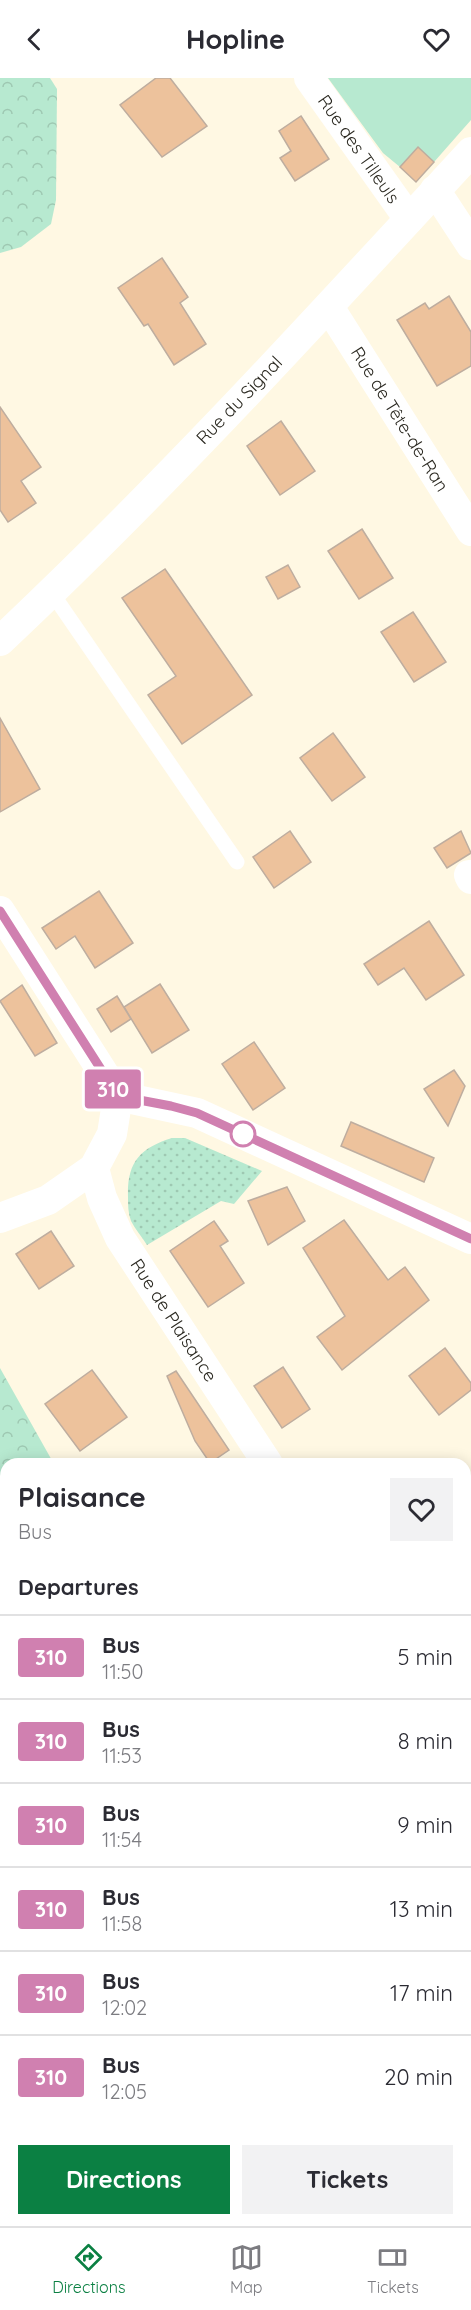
<!DOCTYPE html>
<meta charset="utf-8">
<style>
:root{--surface:#fff;--page:#f2f2f3;--text:#2b2b33;--muted:#7c7c81;--line:#e1e1e2;--accent:#0b8043}
body{margin:0;font-family:Quicksand,sans-serif;background:var(--page);color:var(--text);height:100vh;display:flex;flex-direction:column;font-size:22px;white-space:nowrap}
*{box-sizing:border-box;margin:0}
p{font-size:20px;color:var(--muted)}
.icon{flex:none;width:33px;height:33px;fill:none;stroke:currentColor;stroke-width:2;stroke-linecap:round;stroke-linejoin:round}
.map{position:relative;flex:1;overflow:hidden}
.drawer{position:absolute;left:0px;top:1380px;width:471px;height:768px;display:flex;flex-direction:column;background:var(--surface);border-radius:18px 18px 0 0;box-shadow:0 3px 15px #0003}
.drawer>*{flex:none}
.badge{padding:0 12px;border-radius:4px;font-size:21px;line-height:39px}
.map>.badge{position:absolute;translate:-50% -50%;box-shadow:0 0 0 3px #fff}
h2{padding:0 18px;font-size:22px;line-height:54px}
.round{display:grid;place-items:center;flex:none;width:63px;height:63px;border-radius:0px;background:var(--page)}
.head{display:flex;align-items:center;justify-content:space-between;height:102px;padding:0 18px}
h1{font-size:28px;font-weight:800;line-height:45px}
.button{display:flex;gap:12px;margin-top:auto;padding:12px 18px}
.button a{flex:1;height:69px;border-radius:0px;background:var(--accent);color:#fff;font-size:24px;font-weight:800;line-height:69px;text-align:center}
.button a+a{background:var(--page);color:var(--text)}
ul{padding:0;list-style:none}
li{display:flex;align-items:center;gap:18px;height:84px;padding:0 18px;border-top:2px solid var(--line)}
li div{flex:1}
li b{display:block;font-size:22px}
li em{font-style:normal}
li .badge{min-width:66px;font-weight:700;text-align:center}
header{display:flex;justify-content:space-between;align-items:center;height:78px;padding:0 18px;background:var(--surface);font-size:27px;font-weight:800}
.dock{display:flex;justify-content:space-around;align-items:center;height:84px;border-top:2px solid var(--line);background:var(--surface);font-size:16px;color:var(--muted)}
.dock a{display:grid;justify-items:center;gap:3px}
.dock .on{color:var(--accent)}
.map>svg:first-child{display:block}
</style>
<header><svg class="icon" aria-label="back" viewBox="0 0 24 24"><path d="M15 5l-7 7 7 7"/></svg>Hopline<svg class="icon" aria-label="heart" viewBox="0 0 24 24"><path d="M12 20l-8-8c-3-5 5-10 8-4 3-6 11-1 8 4z"/></svg></header>
<div class="map">
<svg width="471" height="2148" viewBox="0 0 471 2148">
<defs>
<pattern id="grass-dots" width="8" height="8" patternUnits="userSpaceOnUse" patternTransform="scale(1.5)"><rect width="8" height="8" fill="#b7e9d0"/><path d="M2 2h.1M6 6h.1" fill="none" stroke="#9ec8b2" stroke-width="1.8" stroke-linecap="round"/></pattern>
<pattern id="forest-crowns" width="20" height="18" patternUnits="userSpaceOnUse" patternTransform="scale(1.5)"><rect width="20" height="18" fill="#b7e9d0"/><path d="M2 6a3 3 0 1 1 6 0M12 15a3 3 0 1 1 6 0" fill="none" stroke="#9ec8b2"/></pattern>
</defs>
<rect width="100%" height="100%" fill="#fff8e3"/>
<path fill="url(#grass-dots)" d="M 172,1060 L 185,1060 L 262,1093 L 234,1126 L 221,1123 L 147,1167 C 142,1159 135,1151 131,1143 C 128,1135 128,1127 128,1119 C 127,1084 140,1070 172,1060 Z"/>
<g fill="url(#forest-crowns)">
<polygon points="0,0 50,0 57,11 56,122 51,146 21,169 0,175"/>
<polygon points="0,1290 54,1386 6,1386 6,2142 465,2142 465,1889 471,1891 471,2148 0,2148"/>
</g>
<polygon fill="#b7e9d0" points="328,0 471,0 471,42 434,84 418,70 400,89 383,75"/>
<g fill="#edc29c" stroke="#bead9f" stroke-width="1.5">
<polygon points="156,0 170,0 207,48 162,79 120,27"/>
<polygon points="301,38 329,81 295,103 280,80 291,73 279,53"/>
<polygon points="418,69 434,84 416,104 400,89"/>
<polygon points="162,180 188,219 180,225 206,266 174,287 148,246 144,248 118,210"/>
<polygon points="449,218 471,254 471,288 437,308 397,242 425,225 429,231"/>
<polygon points="0,329 41,389 21,403 36,425 8,444 0,432"/>
<polygon points="281,343 315,393 280,417 247,368"/>
<polygon points="362,451 393,500 359,521 328,473"/>
<polygon points="288,487 300,509 278,521 266,499"/>
<polygon points="165,491 252,617 182,666 148,617 176,598 122,520"/>
<polygon points="413,534 446,584 414,604 381,554"/>
<polygon points="0,640 40,711 0,734"/>
<polygon points="333,655 365,699 332,723 300,680"/>
<polygon points="290,753 311,784 274,810 253,779"/>
<polygon points="461,753 471,775 447,790 434,770"/>
<polygon points="99,813 133,865 95,890 75,858 56,871 42,850"/>
<polygon points="429,843 464,897 426,922 404,890 378,907 364,886"/>
<polygon points="160,906 189,952 152,975 124,929"/>
<polygon points="22,907 57,965 35,978 0,923"/>
<polygon points="117,918 131,941 111,954 97,931"/>
<polygon points="254,964 285,1010 253,1032 222,986"/>
<polygon points="454,992 465,1008 448,1048 424,1011"/>
<polygon points="351,1044 434,1080 424,1104 341,1068"/>
<polygon points="287,1109 305,1143 268,1167 248,1123"/>
<polygon points="344,1142 388,1202 405,1189 429,1222 342,1292 317,1259 345,1238 303,1170"/>
<polygon points="214,1143 228,1163 220,1168 244,1205 208,1229 170,1173"/>
<polygon points="51,1153 74,1188 39,1211 16,1176"/>
<polygon points="445,1270 471,1305 471,1312 439,1337 409,1298"/>
<polygon points="283,1289 310,1331 282,1350 254,1308"/>
<polygon points="92,1292 127,1339 80,1373 45,1326"/>
<polygon points="176,1293 229,1372 210,1385 195,1363 167,1298"/>
</g>
<g fill="none" stroke-linecap="round" stroke-linejoin="round">
<g stroke="#b2ac9c" stroke-width="4" stroke-dasharray="3 3" stroke-linecap="butt">
<polyline points="0,1493 6,1495"/>
<polyline points="0,1624 6,1629"/>
<polyline points="465,1898 471,1901"/>
<polyline points="465,1937 471,1933"/>
<polyline points="0,2030 6,2033"/>
<polyline points="207,2142 216,2148"/>
<polyline points="202,2148 205,2142"/>
<polyline points="419,2148 420,2142"/>
</g>
<polyline stroke="#fff" stroke-width="15" points="52,515 237,784"/>
<g stroke="#fff" stroke-width="30">
<polyline points="309,0 409,141"/>
<polyline points="435,112 471,167"/>
<polyline points="329,229 471,453"/>
<path d="M 0,563 C 165,408 318,240 471,74"/>
<polyline points="469,797 471,801"/>
<polyline points="0,833 118,1018 197,1035 471,1161"/>
<polyline points="94,1090 102,1120 120,1160 268,1386"/>
<polyline points="0,1140 48,1122 94,1090 112,1056 118,1018"/>
<polyline points="465,1690 471,1699"/>
</g>
</g>
<g fill="none" stroke-linecap="round" stroke-linejoin="round">
<defs>
<polyline id="line" points="0,833 118,1018 171,1028 197,1035 471,1161"/>
</defs>
<use href="#line" stroke="#fff" stroke-width="14"/>
<use href="#line" stroke="#d080b0" stroke-width="9"/>
</g>
<circle fill="#fff" stroke="#d080b0" stroke-width="3" cx="243" cy="1056" r="12"/>
<g text-anchor="middle" dominant-baseline="central" stroke-width="4.5" stroke-linejoin="round" paint-order="stroke">
<g font-size="18" fill="#2b2921" stroke="#fff">
<text transform="translate(359 71) rotate(55)">Rue des Tilleuls</text>
<text transform="translate(239 322) rotate(-46)">Rue du Signal</text>
<text transform="translate(400 341) rotate(58)">Rue de Tête-de-Ran</text>
<text transform="translate(174 1242) rotate(57)">Rue de Plaisance</text>
</g>
</g>
</svg>
<b class="badge" style="left:113px;top:1011px;background:#d080b0;color:#fff">310</b>
<section class="drawer">
<div class="head"><div><h1>Plaisance</h1><p>Bus</p></div><a class="round"><svg class="icon" aria-label="heart" viewBox="0 0 24 24"><path d="M12 20l-8-8c-3-5 5-10 8-4 3-6 11-1 8 4z"/></svg></a></div>
<h2>Departures</h2>
<ul>
<li><span class="badge" style="background:#d080b0;color:#fff">310</span><div><b>Bus</b><p>11:50</p></div><em>5 min</em></li>
<li><span class="badge" style="background:#d080b0;color:#fff">310</span><div><b>Bus</b><p>11:53</p></div><em>8 min</em></li>
<li><span class="badge" style="background:#d080b0;color:#fff">310</span><div><b>Bus</b><p>11:54</p></div><em>9 min</em></li>
<li><span class="badge" style="background:#d080b0;color:#fff">310</span><div><b>Bus</b><p>11:58</p></div><em>13 min</em></li>
<li><span class="badge" style="background:#d080b0;color:#fff">310</span><div><b>Bus</b><p>12:02</p></div><em>17 min</em></li>
<li><span class="badge" style="background:#d080b0;color:#fff">310</span><div><b>Bus</b><p>12:05</p></div><em>20 min</em></li>
</ul>
<div class="button"><a>Directions</a><a>Tickets</a></div>
</section>
</div>
<nav class="dock">
<a class="on"><svg class="icon" aria-label="directions" viewBox="0 0 24 24"><path d="M12 3l9 9-9 9-9-9zM9 14v-3h6M13 9l2 2-2 2"/></svg>Directions</a>
<a><svg class="icon" aria-label="map" viewBox="0 0 24 24"><path d="M3 6l6-2 6 2 6-2v14l-6 2-6-2-6 2zM9 4v14M15 6v14"/></svg>Map</a>
<a><svg class="icon" aria-label="tickets" viewBox="0 0 24 24"><path d="M3 7h18v10H3zM15 7v10"/></svg>Tickets</a>
</nav>
